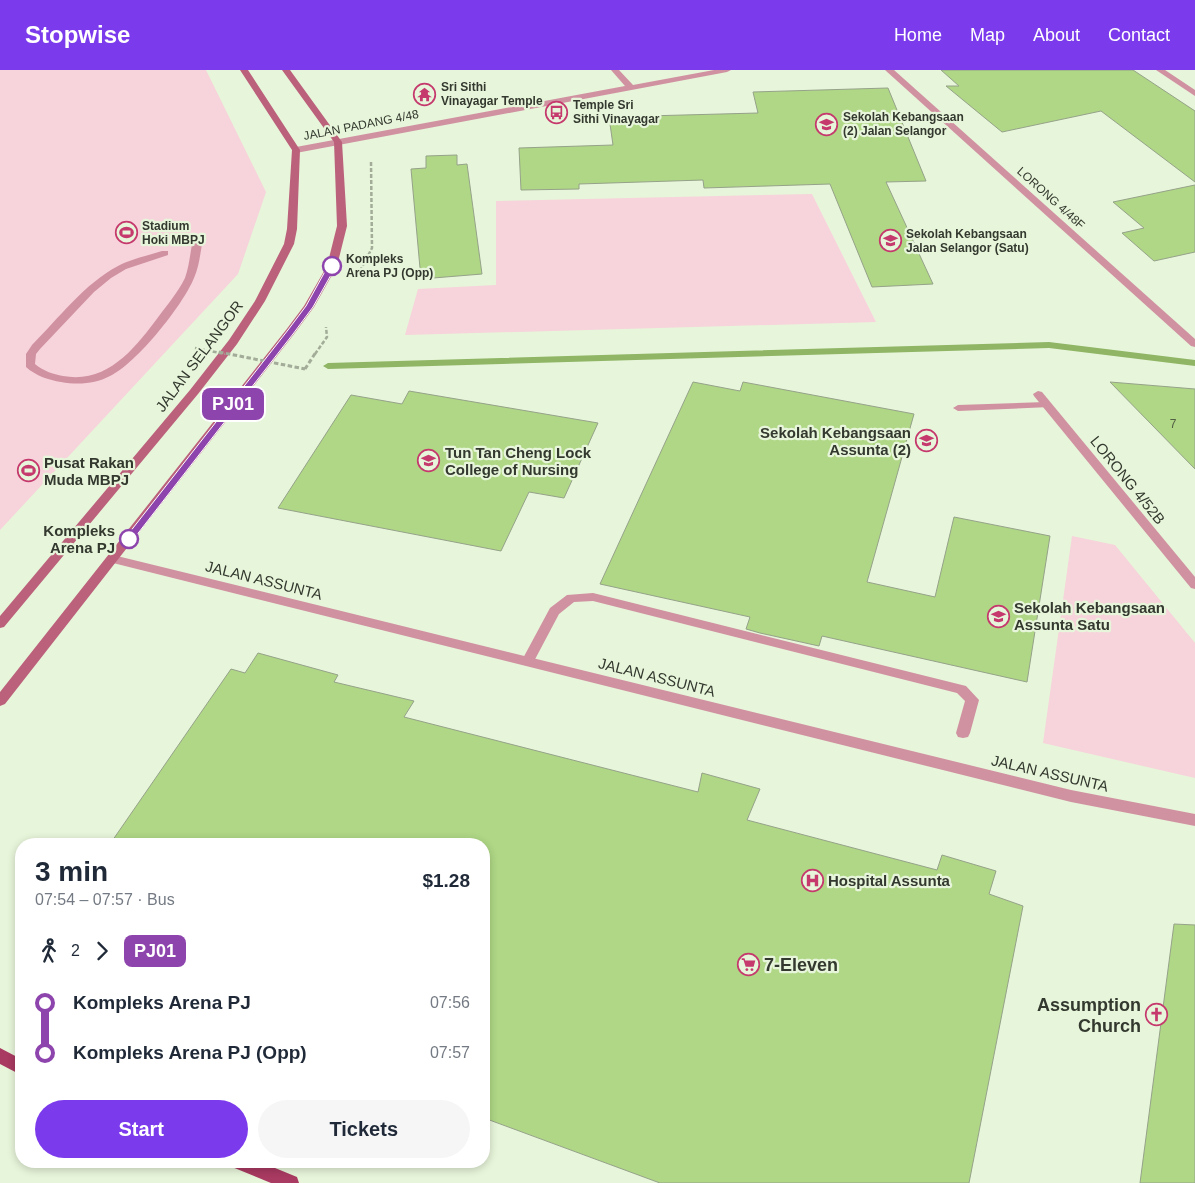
<!DOCTYPE html>
<meta charset="utf-8">
<style>
:root{--surface:#fff;--page:#f6f6f7;--text:#1f2937;--muted:#747a83;--accent:#7c3aed}
body{margin:0;font-family:Helvetica,sans-serif;background:var(--page);color:var(--text);height:100vh;display:flex;flex-direction:column;font-size:19px;white-space:nowrap}
*{box-sizing:border-box;margin:0}
p{font-size:16px;color:var(--muted)}
.icon{flex:none;width:28px;height:28px;fill:none;stroke:currentColor;stroke-width:2;stroke-linecap:round;stroke-linejoin:round}
.map{position:relative;flex:1;overflow:hidden}
.side{position:absolute;left:15px;top:768px;width:475px;height:330px;display:flex;flex-direction:column;background:var(--surface);border-radius:20px;box-shadow:0 2px 8px #0003}
.side>*{flex:none}
.badge{padding:0 10px;border-radius:8px;font-size:18px;line-height:32px}
.map>.badge{position:absolute;translate:-50% -50%;box-shadow:0 0 0 2px #fff}
.legs{display:flex;align-items:center;gap:8px;height:55px;padding:0 20px;font-size:16px}
.legs p{margin-inline-start:auto}
.headline{display:flex;align-items:center;justify-content:space-between;height:85px;padding:0 20px}
h1{font-size:28px;font-weight:600;line-height:38px}
.cta{display:flex;gap:10px;margin-top:auto;padding:10px 20px}
.cta a{flex:1;height:58px;border-radius:30px;background:var(--accent);color:#fff;font-size:20px;font-weight:600;line-height:58px;text-align:center}
.cta a+a{background:var(--page);color:var(--text)}
ul{padding:0 20px;list-style:none}
li{display:flex;align-items:center;gap:18px;height:50px;font-size:19px}
li i{display:grid;place-items:center;width:8px;height:100%;margin:0 6px;background:currentColor}
li i::after{content:'';width:12px;height:12px;margin:-6px;border:4px solid;border-radius:50%;background:var(--surface)}
li p{margin-inline-start:auto}
li:first-child i{background:linear-gradient(#0000 50%,currentColor 0)}
li:last-child i{background:linear-gradient(currentColor 50%,#0000 0)}
header{display:flex;align-items:center;gap:30px;box-sizing:border-box;height:70px;padding:0 25px;background:var(--accent);color:#fff}
header strong{font-size:24px}
nav{display:flex;gap:28px;margin-inline-start:auto;font-size:18px}
.map>svg:first-child{display:block}
</style>
<header>
<strong>Stopwise</strong>
<nav><a>Home</a><a>Map</a><a>About</a><a>Contact</a></nav>
</header>
<div class="map">
<svg width="1195" height="1113" viewBox="0 0 1195 1113">
<rect width="100%" height="100%" fill="#e7f5da"/>
<g fill="#f7d3db">
<polygon points="0,0 206,0 266,122 238,204 0,460"/>
<polygon points="812,124 876,252 405,265 418,219 496,215 496,131"/>
<polygon points="1072,466 1115,475 1195,573 1195,708 1043,673"/>
</g>
<g fill="none" stroke-linecap="round" stroke-linejoin="round">
<polygon fill="#8fb565" fill-rule="evenodd" points="1049,272 1195,290 1195,296 1049,278 328,299 323,296 328,293"/>
</g>
<g fill="#afd785" stroke="#95a289">
<polygon points="941,0 1133,0 1195,41 1195,112 1101,41 1002,62 946,16 959,16"/>
<polygon points="888,18 926,111 886,112 933,214 872,217 830,114 704,118 703,110 579,114 579,119 521,120 519,78 613,75 609,47 758,43 753,22"/>
<polygon points="457,85 457,95 467,94 482,204 421,209 411,99 426,98 426,86"/>
<polygon points="1195,115 1195,182 1154,191 1122,163 1144,158 1113,132"/>
<polygon points="693,312 740,321 743,312 914,344 867,512 935,527 954,447 1050,466 1027,612 822,566 819,576 760,563 746,559 750,547 600,514"/>
<polygon points="1110,312 1195,319 1195,399"/>
<polygon points="409,321 598,353 564,428 529,422 501,481 278,438 351,325 402,334"/>
<polygon points="258,583 338,605 334,612 414,631 404,647 698,722 702,703 760,719 747,750 937,800 942,785 996,801 989,824 1023,836 969,1113 660,1113 484,1048 484,774 110,774 231,599 245,603"/>
<polygon points="1174,854 1195,855 1195,1113 1140,1113"/>
</g>
<g fill="none" stroke-linecap="round" stroke-linejoin="round">
<g stroke="#a2ac98" stroke-width="2.5" stroke-dasharray="4 2" stroke-linecap="butt">
<polyline points="360,201 372,178 371,91"/>
<polyline points="315,284 327,267 326,257"/>
</g>
<polyline stroke="#a2ac98" stroke-width="3" stroke-dasharray="4.5 2.5" stroke-linecap="butt" points="305,299 316,282"/>
<g fill="#d091a1" fill-rule="evenodd">
<path d="M 197,171 L 202,174 C 200,185 199,197 194,208 C 183,235 137,293 110,306 C 95,314 78,315 61,312 C 49,310 36,306 26,297 L 26,284 L 32,275 C 59,248 84,214 118,196 C 131,189 147,186 162,181 L 168,181 L 168,185 L 126,199 L 111,208 L 94,222 L 40,279 L 36,284 L 35,294 C 43,301 53,304 63,306 C 108,314 135,278 159,246 C 168,234 178,222 185,208 C 189,197 190,185 192,174 Z"/>
<polygon points="1046,332 1051,335 1050,337 958,341 953,338 958,335"/>
<polygon points="593,523 966,616 979,630 970,663 968,667 963,668 958,667 956,663 965,631 957,623 593,531 574,532 559,544 532,595 522,595 521,592 550,538 567,525"/>
</g>
<g fill="#d091a1" fill-rule="evenodd">
<polygon points="611,0 619,0 633,15 714,0 731,0 727,2 296,83 292,80 296,77 625,16"/>
<polygon points="885,0 894,0 1195,269 1195,277 1191,276"/>
<polygon points="1156,0 1165,0 1195,20 1195,26"/>
<polygon points="1038,321 1042,322 1195,507 1195,519 1191,518 1034,326 1033,324"/>
<polygon points="113,485 1071,720 1195,744 1195,756 1071,732 109,492 107,489"/>
</g>
<g fill="#bb617b" fill-rule="evenodd">
<polygon points="240,0 248,0 300,80 297,159 294,174 265,231 237,274 198,324 4,557 0,558 0,546 190,320 229,270 255,231 284,174 287,159 292,80"/>
<polygon points="282,0 290,0 342,72 347,156 337,196 314,237 294,264 5,634 0,636 0,622 286,260 304,236 327,196 337,156 334,72"/>
</g>
<g fill="#a93a61" fill-rule="evenodd">
<polygon points="0,978 21,989 21,1005 0,994"/>
<polygon points="230,1091 258,1091 297,1107 299,1113 271,1113 232,1097"/>
</g>
<polyline stroke="#a2ac98" stroke-width="2.5" stroke-dasharray="4 2" stroke-linecap="butt" points="195,278 225,284"/>
<polyline stroke="#a2ac98" stroke-width="3" stroke-dasharray="4.5 2.5" stroke-linecap="butt" points="219,282 305,299"/>
</g>
<polygon fill="#8e44ad" stroke="#fff" points="332,193 336,196 313,237 293,264 132,471 126,471 126,467 288,260 306,236 328,196"/>
<defs>
<symbol id="temple-ring" viewBox="-11 -11 22 22"><circle r="9.5" fill="#e7f5da" stroke="#c5396d" stroke-width="1.5"/><path d="M0-6L5-2H3V0L6.5 2.5H4V6H1.5V3h-3V6H-4V2.5H-6.5L-3 0V-2H-5Z" fill="#c5396d"/></symbol>
<symbol id="bus-ring" viewBox="-11 -11 22 22"><circle r="9.5" fill="#e7f5da" stroke="#c5396d" stroke-width="1.5"/><path d="M-5-6H5V4H4V6H2V4H-2V6H-4V4H-5ZM-3.5-4V0h7V-4ZM-3.5 1.2v1.5H-2V1.2ZM2 1.2v1.5H3.5V1.2Z" fill="#c5396d"/></symbol>
<symbol id="school-ring" viewBox="-11 -11 22 22"><circle r="9.5" fill="#e7f5da" stroke="#c5396d" stroke-width="1.5"/><path d="M0-5L7-2L0 1L-7-2ZM-4 1L0 2.5L4 1V4Q0 6-4 4Z" fill="#c5396d"/></symbol>
<symbol id="stadium-ring" viewBox="-11 -11 22 22"><circle r="9.5" fill="#e7f5da" stroke="#c5396d" stroke-width="1.5"/><path d="M0-5a6.5 5 0 1 0 0 10a6.5 5 0 1 0 0-10ZM-3.5-1.8h7v3.6h-7Z" fill="#c5396d"/></symbol>
<symbol id="university-ring" viewBox="-11 -11 22 22"><circle r="9.5" fill="#e7f5da" stroke="#c5396d" stroke-width="1.5"/><path d="M0-5L7-2L0 1L-7-2ZM-4 1L0 2.5L4 1V4Q0 6-4 4Z" fill="#c5396d"/></symbol>
<symbol id="hospital-ring" viewBox="-11 -11 22 22"><circle r="9.5" fill="#e7f5da" stroke="#c5396d" stroke-width="1.5"/><path d="M-5-5h3v3.5h4V-5h3V5h-3V1.5h-4V5h-3Z" fill="#c5396d"/></symbol>
<symbol id="supermarket-ring" viewBox="-11 -11 22 22"><circle r="9.5" fill="#e7f5da" stroke="#c5396d" stroke-width="1.5"/><path d="M-6-5.5h2.5l.6 2H6L4.5 2H-2.5L-4.4-4H-6ZM-1.5 3.2a1.3 1.3 0 1 0 .1 0ZM3 3.2a1.3 1.3 0 1 0 .1 0Z" fill="#c5396d"/></symbol>
<symbol id="church-ring" viewBox="-11 -11 22 22"><circle r="9.5" fill="#e7f5da" stroke="#c5396d" stroke-width="1.5"/><path d="M-1.2-6h2.4v3.5h3.3v2.4h-3.3V6h-2.4V-.1h-3.3v-2.4h3.3Z" fill="#c5396d"/></symbol>
</defs>
<g fill-rule="evenodd">
<use href="#temple-ring" x="412" y="12" width="25" height="25"/>
<use href="#bus-ring" x="544" y="30" width="25" height="25"/>
<use href="#school-ring" x="814" y="42" width="25" height="25"/>
<use href="#stadium-ring" x="114" y="150" width="25" height="25"/>
<use href="#school-ring" x="878" y="158" width="25" height="25"/>
<use href="#school-ring" x="914" y="358" width="25" height="25"/>
<use href="#university-ring" x="416" y="378" width="25" height="25"/>
<use href="#stadium-ring" x="16" y="388" width="25" height="25"/>
<use href="#school-ring" x="986" y="534" width="25" height="25"/>
<use href="#hospital-ring" x="800" y="798" width="25" height="25"/>
<use href="#supermarket-ring" x="736" y="882" width="25" height="25"/>
<use href="#church-ring" x="1144" y="932" width="25" height="25"/>
</g>
<g fill="#fff" stroke="#8e44ad" stroke-width="2.5">
<circle cx="332" cy="196" r="9"/>
<circle cx="129" cy="469" r="9"/>
</g>
<g text-anchor="middle" dominant-baseline="central" stroke-width="4.5" stroke-linejoin="round" paint-order="stroke">
<g font-size="12" font-weight="bold" fill="#34392f" stroke="#e7f5da" text-anchor="start">
<text x="441" y="17">Sri Sithi<tspan x="441" dy="14">Vinayagar Temple</tspan></text>
<text x="573" y="35">Temple Sri<tspan x="573" dy="14">Sithi Vinayagar</tspan></text>
<text x="843" y="47">Sekolah Kebangsaan<tspan x="843" dy="14">(2) Jalan Selangor</tspan></text>
<text x="142" y="156">Stadium<tspan x="142" dy="14">Hoki MBPJ</tspan></text>
<text x="906" y="164">Sekolah Kebangsaan<tspan x="906" dy="14">Jalan Selangor (Satu)</tspan></text>
</g>
<g font-size="12" fill="#34392f" stroke="#e7f5da">
<text transform="translate(361 55) rotate(-11)">JALAN PADANG 4/48</text>
<text transform="translate(1051 128) rotate(42)">LORONG 4/48F</text>
</g>
<g font-size="12" font-weight="bold" fill="#34392f" stroke="#e7f5da" text-anchor="start">
<text x="346" y="189">Kompleks<tspan x="346" dy="14">Arena PJ (Opp)</tspan></text>
</g>
<g font-size="12" fill="#536044">
<text x="1173" y="354">7</text>
</g>
<g font-size="15" fill="#34392f" stroke="#e7f5da">
<text transform="translate(199 286) rotate(-53)">JALAN SELANGOR</text>
<text transform="translate(1128 410) rotate(51)">LORONG 4/52B</text>
<text transform="translate(264 510) rotate(14)">JALAN ASSUNTA</text>
<text transform="translate(657 607) rotate(14)">JALAN ASSUNTA</text>
<text transform="translate(1050 703) rotate(13)">JALAN ASSUNTA</text>
</g>
<g font-size="15" font-weight="bold" fill="#34392f" stroke="#e7f5da" text-anchor="start">
<text x="911" y="362" text-anchor="end">Sekolah Kebangsaan<tspan x="911" dy="17">Assunta (2)</tspan></text>
<text x="445" y="382">Tun Tan Cheng Lock<tspan x="445" dy="17">College of Nursing</tspan></text>
<text x="44" y="392">Pusat Rakan<tspan x="44" dy="17">Muda MBPJ</tspan></text>
<text x="1014" y="537">Sekolah Kebangsaan<tspan x="1014" dy="17">Assunta Satu</tspan></text>
<text x="828" y="810">Hospital Assunta</text>
</g>
<g font-size="15" font-weight="bold" fill="#34392f" stroke="#e7f5da" text-anchor="end">
<text x="115" y="460">Kompleks<tspan x="115" dy="17">Arena PJ</tspan></text>
</g>
<g font-size="18" font-weight="bold" fill="#34392f" stroke="#e7f5da" text-anchor="start">
<text x="764" y="895">7-Eleven</text>
<text x="1141" y="935" text-anchor="end">Assumption<tspan x="1141" dy="21">Church</tspan></text>
</g>
</g>
</svg>
<b class="badge" style="left:233px;top:334px;background:#8e44ad;color:#fff">PJ01</b>
<section class="side">
<div class="headline"><div><h1>3 min</h1><p>07:54 – 07:57 · Bus</p></div><b>$1.28</b></div>
<div class="legs"><svg class="icon" aria-label="walk" viewBox="0 0 24 24"><circle cx="13" cy="4" r="2"/><path d="M13 8l-2 6 4 7M11 14l-3 7M7 12l3-4h3l4 4"/></svg>2<svg class="icon" aria-label="forward" viewBox="0 0 24 24"><path d="M9 5l7 7-7 7"/></svg><b class="badge" style="background:#8e44ad;color:#fff">PJ01</b></div>
<ul>
<li><i style="color:#8e44ad"></i><b>Kompleks Arena PJ</b><p>07:56</p></li>
<li><i style="color:#8e44ad"></i><b>Kompleks Arena PJ (Opp)</b><p>07:57</p></li>
</ul>
<div class="cta"><a>Start</a><a>Tickets</a></div>
</section>
</div>
